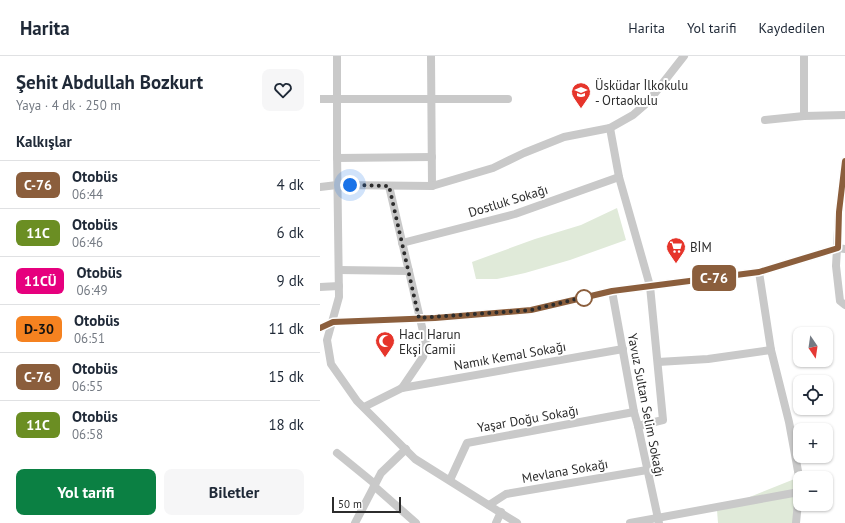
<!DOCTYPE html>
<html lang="tr">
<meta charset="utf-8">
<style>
:root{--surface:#fff;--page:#f6f6f7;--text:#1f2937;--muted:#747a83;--line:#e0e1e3;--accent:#0b8043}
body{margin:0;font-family:"PT Sans",sans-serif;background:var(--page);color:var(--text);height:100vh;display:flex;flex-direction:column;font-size:15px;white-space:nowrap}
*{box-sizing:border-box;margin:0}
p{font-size:13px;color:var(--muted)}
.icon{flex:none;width:22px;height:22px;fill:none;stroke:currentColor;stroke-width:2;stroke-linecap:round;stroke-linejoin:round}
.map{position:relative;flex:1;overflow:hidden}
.details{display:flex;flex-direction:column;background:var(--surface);width:320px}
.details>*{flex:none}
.badge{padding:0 8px;border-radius:6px;font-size:14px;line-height:26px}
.needle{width:26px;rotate:167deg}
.buttons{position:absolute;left:473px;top:271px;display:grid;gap:8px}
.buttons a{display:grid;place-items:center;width:40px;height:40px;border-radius:8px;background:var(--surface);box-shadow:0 1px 3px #0004;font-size:20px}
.scale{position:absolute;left:12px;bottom:10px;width:69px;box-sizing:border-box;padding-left:4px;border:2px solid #2c2c2c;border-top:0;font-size:11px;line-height:14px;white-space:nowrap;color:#2c2c2c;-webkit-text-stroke:3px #fff;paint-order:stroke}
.you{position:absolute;width:20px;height:20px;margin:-10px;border:3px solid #fff;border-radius:50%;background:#1a73e8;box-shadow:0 0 0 6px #1a73e833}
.map>.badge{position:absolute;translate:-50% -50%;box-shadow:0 0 0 2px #fff}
h2{padding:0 16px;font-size:15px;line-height:36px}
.round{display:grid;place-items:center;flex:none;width:42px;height:42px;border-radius:8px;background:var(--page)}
.overview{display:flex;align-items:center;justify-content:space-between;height:68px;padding:0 16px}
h1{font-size:19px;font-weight:700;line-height:30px}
.primary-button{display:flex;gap:8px;margin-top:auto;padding:8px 16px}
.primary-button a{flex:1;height:46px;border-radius:8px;background:var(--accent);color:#fff;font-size:16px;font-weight:700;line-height:46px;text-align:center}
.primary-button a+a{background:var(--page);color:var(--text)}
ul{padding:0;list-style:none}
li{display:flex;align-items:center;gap:12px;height:48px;padding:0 16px;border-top:1px solid var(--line)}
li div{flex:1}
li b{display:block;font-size:15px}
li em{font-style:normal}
li .badge{min-width:44px;font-weight:700;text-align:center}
header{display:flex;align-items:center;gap:24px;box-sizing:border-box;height:56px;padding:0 20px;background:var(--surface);border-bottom:1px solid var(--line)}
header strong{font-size:19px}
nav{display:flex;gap:22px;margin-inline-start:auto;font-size:14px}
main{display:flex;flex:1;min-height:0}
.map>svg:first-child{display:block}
</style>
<header>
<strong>Harita</strong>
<nav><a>Harita</a><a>Yol tarifi</a><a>Kaydedilen</a></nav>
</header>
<main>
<section class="details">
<div class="overview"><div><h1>Şehit Abdullah Bozkurt</h1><p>Yaya · 4 dk · 250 m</p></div><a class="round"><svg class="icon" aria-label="heart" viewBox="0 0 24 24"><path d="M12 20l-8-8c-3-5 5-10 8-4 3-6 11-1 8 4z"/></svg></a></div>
<h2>Kalkışlar</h2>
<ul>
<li><span class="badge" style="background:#8b5e3c;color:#fff">C-76</span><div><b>Otobüs</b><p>06:44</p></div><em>4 dk</em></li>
<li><span class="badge" style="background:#6b8e23;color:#fff">11C</span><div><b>Otobüs</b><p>06:46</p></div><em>6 dk</em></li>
<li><span class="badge" style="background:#e6007e;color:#fff">11CÜ</span><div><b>Otobüs</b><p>06:49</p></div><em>9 dk</em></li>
<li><span class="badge" style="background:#f58220;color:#111">D-30</span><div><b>Otobüs</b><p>06:51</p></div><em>11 dk</em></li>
<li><span class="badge" style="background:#8b5e3c;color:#fff">C-76</span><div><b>Otobüs</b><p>06:55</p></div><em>15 dk</em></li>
<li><span class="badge" style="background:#6b8e23;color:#fff">11C</span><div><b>Otobüs</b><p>06:58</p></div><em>18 dk</em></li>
</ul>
<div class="primary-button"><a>Yol tarifi</a><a>Biletler</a></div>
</section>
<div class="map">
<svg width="525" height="467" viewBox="0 0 525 467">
<rect width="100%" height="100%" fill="#fff"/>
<g fill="#e0ead9">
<polygon points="297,152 306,184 250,204 205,217 177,223 156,223 152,206 215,183 261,169"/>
<polygon points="477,422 477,467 398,467 397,454"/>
</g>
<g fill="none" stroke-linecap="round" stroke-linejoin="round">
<g stroke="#c9c9c9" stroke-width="8">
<polyline points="17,0 17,96 19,241 7,284 11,308 37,345 95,403 197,467"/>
<polyline points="111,0 112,130"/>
<polyline points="484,0 484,60"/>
<polyline points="0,43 188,43"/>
<polyline points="445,64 484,60 525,59"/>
<polyline points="290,72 299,121 330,230 343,364 318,370"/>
<polyline points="17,102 112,101"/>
<polyline points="525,105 519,156 516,210 520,245 525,249"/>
<polyline points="0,131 17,129 112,130 173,112 204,97 244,81 290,72 313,59 328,46 364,0"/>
<polyline points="82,187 195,158 299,121"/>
<polyline points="19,214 89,215"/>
<polyline points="439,216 451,294 469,366 480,426 476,467"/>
<polyline points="0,231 19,230"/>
<polyline points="292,235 314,356 318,370 339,467"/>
<polyline points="0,272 13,266 115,262 211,254 292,235 439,216 518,192 525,193"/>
<polyline points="338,306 388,303 451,294"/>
<polyline points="82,332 303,293"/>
<polyline points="44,351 82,332 103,301 106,288 69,130"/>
<polyline points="17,397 55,428"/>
<polyline points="130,424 147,387 314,356"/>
<polyline points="54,430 96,467"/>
<polyline points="169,449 186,438 327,414"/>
<polyline points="35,467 61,417 86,393"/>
<polyline points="176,467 181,456"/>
<polyline points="310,467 479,436"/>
</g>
</g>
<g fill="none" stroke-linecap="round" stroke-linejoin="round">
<defs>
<polyline id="line" points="0,272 13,266 115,262 211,254 292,235 439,216 518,192 519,156 525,105"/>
</defs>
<use href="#line" stroke="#fff" stroke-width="9"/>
<use href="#line" stroke="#8b5e3c" stroke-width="6"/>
<polyline stroke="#2c2c2c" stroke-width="4" stroke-dasharray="0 7.2" points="30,129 69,130 99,262 211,254 265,241 264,242"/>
</g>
<defs>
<symbol id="school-pin" viewBox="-11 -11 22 30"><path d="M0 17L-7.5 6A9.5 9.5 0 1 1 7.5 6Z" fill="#e6352b" stroke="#fff"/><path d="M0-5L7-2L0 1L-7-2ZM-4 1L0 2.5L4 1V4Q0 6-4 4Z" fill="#fff"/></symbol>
<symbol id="supermarket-pin" viewBox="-11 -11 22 30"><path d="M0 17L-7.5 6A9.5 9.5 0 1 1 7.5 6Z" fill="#e6352b" stroke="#fff"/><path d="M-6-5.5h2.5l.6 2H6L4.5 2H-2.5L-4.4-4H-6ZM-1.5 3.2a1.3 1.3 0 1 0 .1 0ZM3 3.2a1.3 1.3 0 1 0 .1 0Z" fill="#fff"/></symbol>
<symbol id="mosque-pin" viewBox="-11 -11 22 30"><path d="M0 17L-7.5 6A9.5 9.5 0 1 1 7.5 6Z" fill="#e6352b" stroke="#fff"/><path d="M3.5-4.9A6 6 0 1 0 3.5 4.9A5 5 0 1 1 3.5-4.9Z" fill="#fff"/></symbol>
</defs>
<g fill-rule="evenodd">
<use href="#school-pin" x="250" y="25" width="22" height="30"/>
<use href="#supermarket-pin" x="345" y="180" width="22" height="30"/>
<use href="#mosque-pin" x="54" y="274" width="22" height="30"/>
</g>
<circle fill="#fff" stroke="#8b5e3c" stroke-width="2" cx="264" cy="242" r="8"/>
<g text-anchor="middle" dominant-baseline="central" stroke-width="4" stroke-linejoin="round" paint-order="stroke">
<g font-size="13" fill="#2c2c2c" stroke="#fff" text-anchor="start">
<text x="275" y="29">Üsküdar İlkokulu<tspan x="275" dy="15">- Ortaokulu</tspan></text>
<text x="370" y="191">BİM</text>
<text x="79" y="278">Hacı Harun<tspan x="79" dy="15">Ekşi Camii</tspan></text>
</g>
<g font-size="13" fill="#2c2c2c" stroke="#fff">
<text transform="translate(188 145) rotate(-17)">Dostluk Sokağı</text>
<text transform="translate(190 300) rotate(-10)">Namık Kemal Sokağı</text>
<text transform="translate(326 349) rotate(79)">Yavuz Sultan Selim Sokağı</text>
<text transform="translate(208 363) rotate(-10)">Yaşar Doğu Sokağı</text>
<text transform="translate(245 415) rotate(-10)">Mevlana Sokağı</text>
</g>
</g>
</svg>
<div class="buttons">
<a><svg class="needle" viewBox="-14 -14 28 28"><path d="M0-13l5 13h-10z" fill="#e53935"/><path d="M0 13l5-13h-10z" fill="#747a83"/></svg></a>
<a><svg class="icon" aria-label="locate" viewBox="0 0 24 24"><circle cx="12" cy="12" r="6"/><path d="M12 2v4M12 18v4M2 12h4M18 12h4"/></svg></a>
<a>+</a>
<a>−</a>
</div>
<div class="scale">50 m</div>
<div class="you" style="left:30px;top:129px"></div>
<b class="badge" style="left:394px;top:222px;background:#8b5e3c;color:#fff">C-76</b>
</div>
</main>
